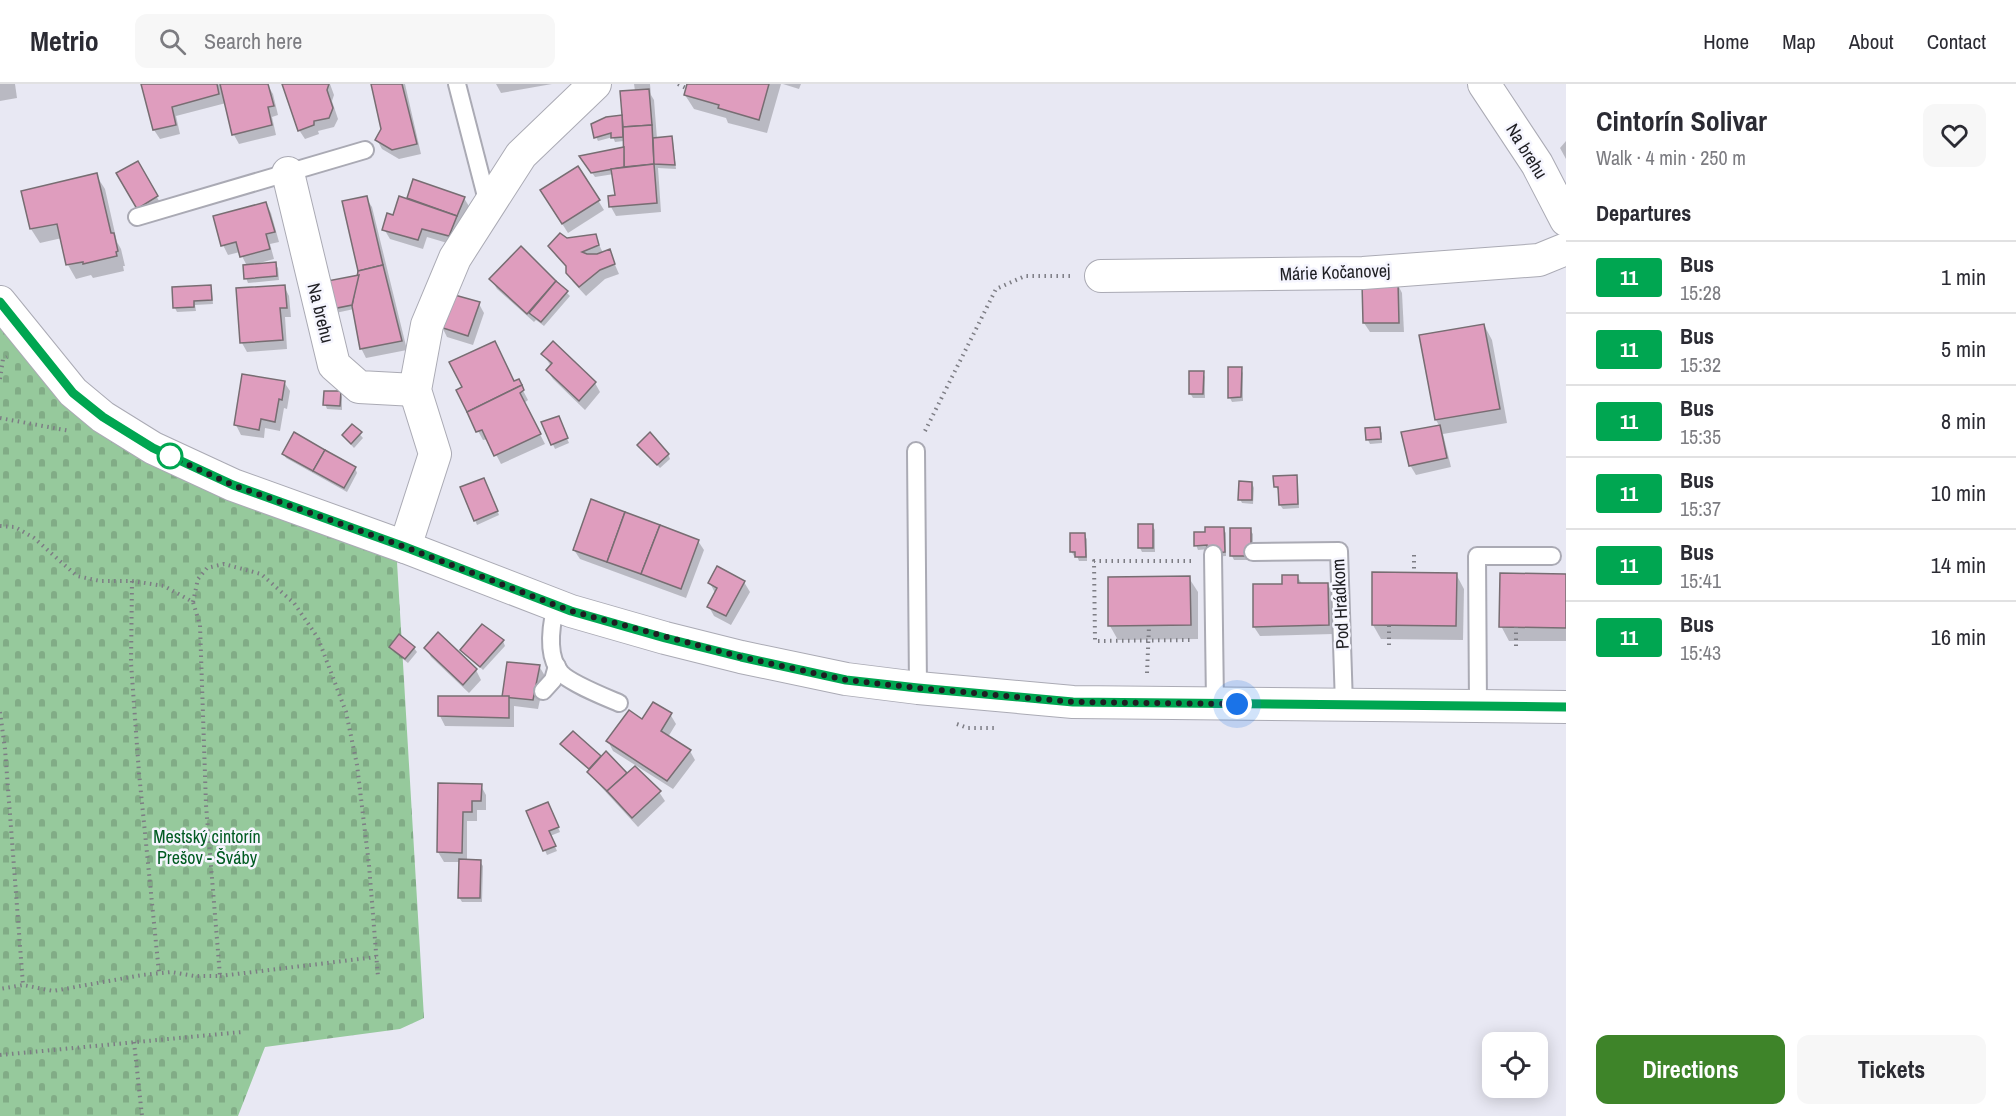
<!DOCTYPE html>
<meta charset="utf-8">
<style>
:root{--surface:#fff;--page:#f7f7f7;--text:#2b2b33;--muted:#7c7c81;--line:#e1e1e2;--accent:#3e8429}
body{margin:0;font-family:"Archivo Narrow",sans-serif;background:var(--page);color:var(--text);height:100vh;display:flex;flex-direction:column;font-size:22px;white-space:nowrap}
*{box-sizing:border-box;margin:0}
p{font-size:20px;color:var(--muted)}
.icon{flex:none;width:33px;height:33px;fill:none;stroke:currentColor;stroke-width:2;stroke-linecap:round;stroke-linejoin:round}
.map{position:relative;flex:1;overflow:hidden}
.drawer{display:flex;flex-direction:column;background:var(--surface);width:450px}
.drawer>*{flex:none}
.badge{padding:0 12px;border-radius:4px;font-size:21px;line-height:39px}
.fabs{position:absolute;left:1482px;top:948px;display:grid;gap:12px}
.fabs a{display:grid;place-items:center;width:66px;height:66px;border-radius:12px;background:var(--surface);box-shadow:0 3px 15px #0003;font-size:30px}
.you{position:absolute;width:30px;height:30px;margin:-15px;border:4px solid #fff;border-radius:50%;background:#1a73e8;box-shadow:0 0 0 9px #1a73e833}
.map>.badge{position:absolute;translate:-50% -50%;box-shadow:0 0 0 3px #fff}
h2{padding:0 30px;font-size:22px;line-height:54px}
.round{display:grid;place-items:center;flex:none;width:63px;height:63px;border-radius:12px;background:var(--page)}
.headline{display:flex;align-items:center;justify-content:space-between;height:102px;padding:0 30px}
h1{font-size:28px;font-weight:700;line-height:45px}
.button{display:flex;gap:12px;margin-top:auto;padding:12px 30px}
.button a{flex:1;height:69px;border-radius:12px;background:var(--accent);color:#fff;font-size:24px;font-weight:700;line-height:69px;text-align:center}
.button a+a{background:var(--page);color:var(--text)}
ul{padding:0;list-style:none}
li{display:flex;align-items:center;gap:18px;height:72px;padding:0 30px;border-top:2px solid var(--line)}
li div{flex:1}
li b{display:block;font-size:22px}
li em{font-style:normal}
li .badge{min-width:66px;font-weight:700;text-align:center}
header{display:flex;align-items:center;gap:36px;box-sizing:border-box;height:84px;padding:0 30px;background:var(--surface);border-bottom:2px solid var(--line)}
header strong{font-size:28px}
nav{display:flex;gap:33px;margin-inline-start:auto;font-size:21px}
.search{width:420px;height:54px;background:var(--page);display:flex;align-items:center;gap:15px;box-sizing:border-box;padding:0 21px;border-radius:12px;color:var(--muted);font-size:22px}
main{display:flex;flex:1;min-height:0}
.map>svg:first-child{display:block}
</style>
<header>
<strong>Metrio</strong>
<div class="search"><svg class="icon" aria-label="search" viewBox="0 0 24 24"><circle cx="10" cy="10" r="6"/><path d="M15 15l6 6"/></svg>Search here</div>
<nav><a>Home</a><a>Map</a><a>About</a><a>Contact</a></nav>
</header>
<main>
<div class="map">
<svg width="1566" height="1032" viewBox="0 0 1566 1032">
<defs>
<pattern id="cemetery-stones" width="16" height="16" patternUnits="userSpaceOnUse" patternTransform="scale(1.5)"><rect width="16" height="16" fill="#96c99c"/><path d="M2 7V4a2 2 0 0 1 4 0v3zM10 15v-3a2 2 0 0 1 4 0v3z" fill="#81ac86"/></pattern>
</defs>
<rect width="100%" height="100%" fill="#e8e8f3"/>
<polygon fill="url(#cemetery-stones)" points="0,240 143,349 396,461 424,934 400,945 265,963 238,1032 0,1032"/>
<g fill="#0003">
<polygon points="0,0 15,0 17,14 0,17"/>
<polygon points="143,0 267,0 273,10 278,31 272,33 276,51 239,60 234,51 226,19 176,32 180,50 160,55 154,46"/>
<polygon points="284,0 330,0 334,11 332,17 338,35 334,43 318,47 319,50 305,55 299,46"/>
<polygon points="372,0 405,0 421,70 399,75 382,65 377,56 383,46"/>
<polygon points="496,0 552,0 501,9"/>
<polygon points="634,0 650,0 651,11 654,16 657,55 671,53 673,58 676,85 658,84 661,128 616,132 611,123 617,112 614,90 595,93 581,73 625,64 624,57 615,58 613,53 598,57 596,53 606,35 623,33 635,7"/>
<polygon points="689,0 781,0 767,49 728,39 726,34 694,25 685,11"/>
<polygon points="783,0 801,0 799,5"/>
<polygon points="1566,57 1566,75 1560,64"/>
<polygon points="137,79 162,122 143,134 118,89"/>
<polygon points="578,84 604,126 568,149 547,116"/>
<polygon points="96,91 105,105 117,158 121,165 125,182 123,182 124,187 93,194 91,191 76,195 68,181 62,154 40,159 31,145 23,108"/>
<polygon points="414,97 464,114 470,124 454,161 427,153 423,165 390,155 384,145 407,116"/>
<polygon points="366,114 372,123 407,266 366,274 361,264 354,225 331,230 361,192"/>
<polygon points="266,119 271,129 279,158 270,160 274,175 256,180 257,181 275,180 278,184 279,196 248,199 246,194 247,182 240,168 228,171 223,161"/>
<polygon points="595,152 603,169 609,167 619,190 605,195 586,212 573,198 567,188 568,185 556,172 550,162 567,156"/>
<polygon points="521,164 570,212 544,242 536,236 534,238 497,205 491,195"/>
<polygon points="1397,199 1402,209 1404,248 1370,248 1364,239"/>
<polygon points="210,202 212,207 213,220 195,221 196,227 177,228 175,224 174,204"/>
<polygon points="284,202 289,212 291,233 285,233 287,265 247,268 242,259"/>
<polygon points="479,220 484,229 473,261 447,253 442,243"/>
<polygon points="1484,241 1492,256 1507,339 1443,350 1451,383 1416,391 1410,381 1440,343 1436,336 1420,252"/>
<polygon points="543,270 595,299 600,308 585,326 553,295 547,286 551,282"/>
<polygon points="1241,285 1243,289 1243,317 1232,318 1230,314"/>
<polygon points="1203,288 1205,293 1205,314 1193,314 1190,309"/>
<polygon points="518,297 528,316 524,319 545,360 501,380 488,355 483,356 478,347 514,299"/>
<polygon points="284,298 290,307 287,325 284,324 280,347 265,344 264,354 241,351 236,341"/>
<polygon points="340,309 342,313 342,326 327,325 325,320"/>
<polygon points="560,338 569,359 555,365 543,339"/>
<polygon points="352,342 363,354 354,364 343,352"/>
<polygon points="1379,345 1382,349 1382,359 1370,360 1368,356 1367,346"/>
<polygon points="642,365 668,370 670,375 660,384"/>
<polygon points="284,370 355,384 357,389 347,408 286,374"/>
<polygon points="1296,393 1298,397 1299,424 1283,425 1280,421 1279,407 1275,402"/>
<polygon points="1252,399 1254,404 1253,420 1242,419 1240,415"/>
<polygon points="486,400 499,431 477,441 475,436"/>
<polygon points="1152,441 1155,446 1155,468 1142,468 1140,464"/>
<polygon points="1223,444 1226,449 1226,472 1211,473 1209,465 1198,466 1196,461 1207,449"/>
<polygon points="1250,446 1253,450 1253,476 1234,476 1232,472"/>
<polygon points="1084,451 1087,455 1087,477 1079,477 1077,472 1074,472 1071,467"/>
<polygon points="698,457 704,466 686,514 580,475 574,466"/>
<polygon points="1456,490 1464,505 1463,556 1381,555 1373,541"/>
<polygon points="1297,492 1302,500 1328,501 1333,510 1333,550 1260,552 1254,543 1283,502"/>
<polygon points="1566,492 1566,557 1509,557 1501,542"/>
<polygon points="1189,494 1198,508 1198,555 1118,556 1110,542"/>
<polygon points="744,498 750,508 731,541 714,532 709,523 715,509 710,499"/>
<polygon points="482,542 503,557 505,562 483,586 462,566"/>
<polygon points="391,563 414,564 417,568 408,579 394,568"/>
<polygon points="426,564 476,586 481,596 469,609 431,573"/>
<polygon points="539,582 545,592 538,625 514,622 514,643 445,642 440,632 440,613 503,614"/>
<polygon points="670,630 676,640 668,653 690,667 695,676 673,705 613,667 608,657 643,638"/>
<polygon points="573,649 601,674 606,669 626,691 659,708 665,717 638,743 591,692 590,687 565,665 562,661"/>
<polygon points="439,701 481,702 486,711 486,726 477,726 477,737 467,737 467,777 480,778 483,782 482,818 462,818 459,813 460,778 444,778 438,768"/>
<polygon points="550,724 560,748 550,752 557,767 547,771 528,728"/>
</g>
<g fill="#df9dbe" stroke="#776d72" stroke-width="1.5">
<polygon points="141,0 217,0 219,10 172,23 176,41 153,46"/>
<polygon points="220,0 268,0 274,22 268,23 272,41 232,51"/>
<polygon points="282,0 329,0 327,6 333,24 329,34 314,37 314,41 298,47"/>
<polygon points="371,0 402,0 417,60 392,66 375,56 381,45"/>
<polygon points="687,0 769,0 759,36 718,24 719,21 684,11"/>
<polygon points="649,5 652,41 623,43 620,7"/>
<polygon points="622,31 623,53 611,54 611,49 594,54 591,40 606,33"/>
<polygon points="652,41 654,80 624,83 623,43"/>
<polygon points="672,52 675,81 654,80 653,54"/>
<polygon points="624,63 624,83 591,89 579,72"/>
<polygon points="138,77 158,112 137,125 116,89"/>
<polygon points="654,80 657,119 609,123 608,112 615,111 611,85"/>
<polygon points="578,82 600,116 562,140 540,106"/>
<polygon points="97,89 111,149 114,149 118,167 116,168 117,172 83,180 83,178 66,181 57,140 30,145 21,107"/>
<polygon points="413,95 465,113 457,132 407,114"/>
<polygon points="367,112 383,181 358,187 342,117"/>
<polygon points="399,112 457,132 449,152 422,145 418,156 382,146 387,129 393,131"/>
<polygon points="266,118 275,148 266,150 270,165 240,173 236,158 221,162 213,132"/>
<polygon points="560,149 567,154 596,150 599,161 582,168 587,170 597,170 610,165 615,180 600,186 579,203 566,189 566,182 548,162"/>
<polygon points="521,162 556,197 527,230 489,195"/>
<polygon points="276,178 277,192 244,195 243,181"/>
<polygon points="383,181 402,257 360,265 352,222 358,187"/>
<polygon points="359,191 352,221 327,226 322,198"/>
<polygon points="556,197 568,207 541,238 529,229"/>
<polygon points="1398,198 1399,239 1363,239 1362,199"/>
<polygon points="211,201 212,216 194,217 194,223 173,224 172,203"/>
<polygon points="285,201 287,224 280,224 283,256 240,259 236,204"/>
<polygon points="451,210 480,218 468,252 440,243"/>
<polygon points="1484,240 1500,325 1435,336 1419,251"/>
<polygon points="495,257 514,297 519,295 522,301 467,328 456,306 462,303 449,278"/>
<polygon points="553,257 596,298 579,317 546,286 552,279 541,270"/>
<polygon points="1228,283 1242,283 1241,313 1228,314"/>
<polygon points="1189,287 1204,287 1203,310 1189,310"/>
<polygon points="242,290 285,297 282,316 279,315 275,338 261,335 259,346 234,341"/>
<polygon points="522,301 524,306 520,309 541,350 494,372 482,346 476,348 467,328"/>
<polygon points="324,307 341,307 340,322 323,321"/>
<polygon points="559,332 568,354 551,361 541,338"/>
<polygon points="352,340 362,348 351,360 342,351"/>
<polygon points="1440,341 1447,374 1409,382 1401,348"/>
<polygon points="1380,343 1381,355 1366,356 1365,344"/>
<polygon points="294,348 325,366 313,387 282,370"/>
<polygon points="650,348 669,370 657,381 637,361"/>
<polygon points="325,366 356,383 344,404 313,387"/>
<polygon points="1297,391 1298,420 1279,421 1278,403 1274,403 1273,392"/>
<polygon points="484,394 498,427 474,437 460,403"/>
<polygon points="1239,397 1252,398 1252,416 1238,416"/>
<polygon points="591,415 625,428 607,478 573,466"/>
<polygon points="625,428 660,441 641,490 607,478"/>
<rect x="1138" y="440" width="15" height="24"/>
<polygon points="660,441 699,456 681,505 641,490"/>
<polygon points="1205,443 1224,443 1225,468 1207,469 1207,461 1194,462 1194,448 1205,448"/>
<rect x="1230" y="444" width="21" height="28"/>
<polygon points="1070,449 1085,449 1086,473 1075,473 1075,468 1070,468"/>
<polygon points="717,482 745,497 726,532 707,523 717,504 708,499"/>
<polygon points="1372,488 1457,489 1456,542 1372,541"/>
<polygon points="1500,489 1566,490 1566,544 1499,543"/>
<polygon points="1282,491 1298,491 1298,499 1328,499 1329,541 1253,543 1253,500 1282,500"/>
<polygon points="1190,492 1191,541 1108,542 1108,493"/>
<polygon points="482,540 504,556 480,583 460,566"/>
<polygon points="438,548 477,585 463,601 424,564"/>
<polygon points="399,550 415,563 405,575 389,563"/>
<polygon points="507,578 540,581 533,616 502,613"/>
<polygon points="438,612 509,612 509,634 438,632"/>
<polygon points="653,618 672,629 661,647 691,666 667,697 606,657 629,626 642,635"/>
<polygon points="573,647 601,672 589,685 560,660"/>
<polygon points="606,667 627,689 607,707 587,688"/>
<polygon points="635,682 661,707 632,734 607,707"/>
<polygon points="438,699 482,700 481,717 472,717 472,728 463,728 462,769 437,768"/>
<polygon points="548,718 559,743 549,747 556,762 543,767 526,727"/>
<polygon points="459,775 481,776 480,814 458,814"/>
</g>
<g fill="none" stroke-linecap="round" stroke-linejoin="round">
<defs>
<g id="lane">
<polyline points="457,0 488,120"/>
<polyline points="137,133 365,66"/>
<polyline points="916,367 918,604"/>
<polyline points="1253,468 1339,467 1344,621"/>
<polyline points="1213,470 1215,619"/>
<path d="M 556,521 C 551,541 546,572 561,589 C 570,599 605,613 619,619"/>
<polyline points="543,607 553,596 557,582"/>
<polyline points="1478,622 1477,472 1552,472"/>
</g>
<g id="street">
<polyline points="1484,0 1537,80 1566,136"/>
<polyline points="288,89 334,281 359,303 415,306"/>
<polyline points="1101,192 1363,189 1539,176 1566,165"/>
<polyline points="0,218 73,308 103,333 153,364 233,401 405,463 571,527 665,554 741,573 846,595 918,604 1073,618 1566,623"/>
<polyline points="405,463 435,370 415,306 427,241 455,174 521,71 595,0"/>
</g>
</defs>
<use href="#lane" stroke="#aaaab4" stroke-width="20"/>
<use href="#street" stroke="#aaaab4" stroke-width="34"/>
<g stroke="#7d7d84" stroke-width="4" stroke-dasharray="1.5 4.5" stroke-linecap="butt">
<polyline points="678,0 686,4"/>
<polyline points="0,295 3,275 7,273"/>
<polyline points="0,334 70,347"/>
<polyline points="925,347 996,205 1025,192 1073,192"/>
<polyline points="0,442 15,443 34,454 77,492 100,497 132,497 164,502 193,518 200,541 206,721 220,892 194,892 171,888 142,891 53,907 23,901 0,905"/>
<polyline points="1414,471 1414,488"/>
<polyline points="1191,477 1094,477 1095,557 1193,556"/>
<polyline points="132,497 131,579 139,689 159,889"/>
<polyline points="193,518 198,495 207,484 224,480 261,490 294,519 318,554 346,628 357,681 369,781 378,893"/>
<polyline points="1389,561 1389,541"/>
<polyline points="1516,562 1516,543"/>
<polyline points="1147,589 1149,542"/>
<polyline points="0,628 5,665 23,901"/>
<polyline points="957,640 968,644 996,644"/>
<polyline points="220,892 376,873"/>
<polyline points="134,958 142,1032"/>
<polyline points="0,971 242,948"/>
</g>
<use href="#lane" stroke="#fff" stroke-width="16"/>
<use href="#street" stroke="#fff" stroke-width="32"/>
</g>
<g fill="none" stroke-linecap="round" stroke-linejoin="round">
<defs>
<polyline id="line" points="0,218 73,309 103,333 153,364 233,401 405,463 571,527 665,554 741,573 846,596 918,604 1073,618 1566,623"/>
</defs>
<use href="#line" stroke="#fff" stroke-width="14"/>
<use href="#line" stroke="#00a651" stroke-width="9"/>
<polyline stroke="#1e1e22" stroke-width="6" stroke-dasharray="0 10.8" points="170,372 165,370 233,401 405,463 571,527 741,573 846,596 918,604 1073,618 1237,620"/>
</g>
<circle fill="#fff" stroke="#00a651" stroke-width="3" cx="170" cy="372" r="12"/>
<g text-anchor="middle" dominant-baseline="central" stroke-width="5" stroke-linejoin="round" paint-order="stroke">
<g font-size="18" fill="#1e1e22" stroke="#f5f5fe">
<text transform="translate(1527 67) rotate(58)">Na brehu</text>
<text transform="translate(1335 188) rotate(-2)">Márie Kočanovej</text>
<text transform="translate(321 229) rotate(76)">Na brehu</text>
<text transform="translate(1340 520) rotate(-93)">Pod Hrádkom</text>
</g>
<g font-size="18" fill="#005b21" stroke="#f5f5fe">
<text x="207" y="752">Mestský cintorín<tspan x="207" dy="21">Prešov - Šváby</tspan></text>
</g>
</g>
</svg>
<div class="fabs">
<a><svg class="icon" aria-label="locate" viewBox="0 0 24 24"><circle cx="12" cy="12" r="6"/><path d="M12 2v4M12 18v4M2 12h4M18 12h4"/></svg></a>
</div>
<div class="you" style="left:1237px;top:620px"></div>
</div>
<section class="drawer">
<div class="headline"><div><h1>Cintorín Solivar</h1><p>Walk · 4 min · 250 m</p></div><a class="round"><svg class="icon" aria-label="heart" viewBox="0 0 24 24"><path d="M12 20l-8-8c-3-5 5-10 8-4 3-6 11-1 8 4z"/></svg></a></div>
<h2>Departures</h2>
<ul>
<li><span class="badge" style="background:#00a651;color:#fff">11</span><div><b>Bus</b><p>15:28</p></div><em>1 min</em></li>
<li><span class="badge" style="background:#00a651;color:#fff">11</span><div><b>Bus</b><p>15:32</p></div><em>5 min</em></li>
<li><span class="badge" style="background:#00a651;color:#fff">11</span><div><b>Bus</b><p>15:35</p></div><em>8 min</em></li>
<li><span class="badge" style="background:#00a651;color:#fff">11</span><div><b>Bus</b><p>15:37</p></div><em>10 min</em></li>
<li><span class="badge" style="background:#00a651;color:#fff">11</span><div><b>Bus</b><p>15:41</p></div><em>14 min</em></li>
<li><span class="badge" style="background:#00a651;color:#fff">11</span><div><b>Bus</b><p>15:43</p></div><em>16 min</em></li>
</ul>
<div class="button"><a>Directions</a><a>Tickets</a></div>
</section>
</main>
